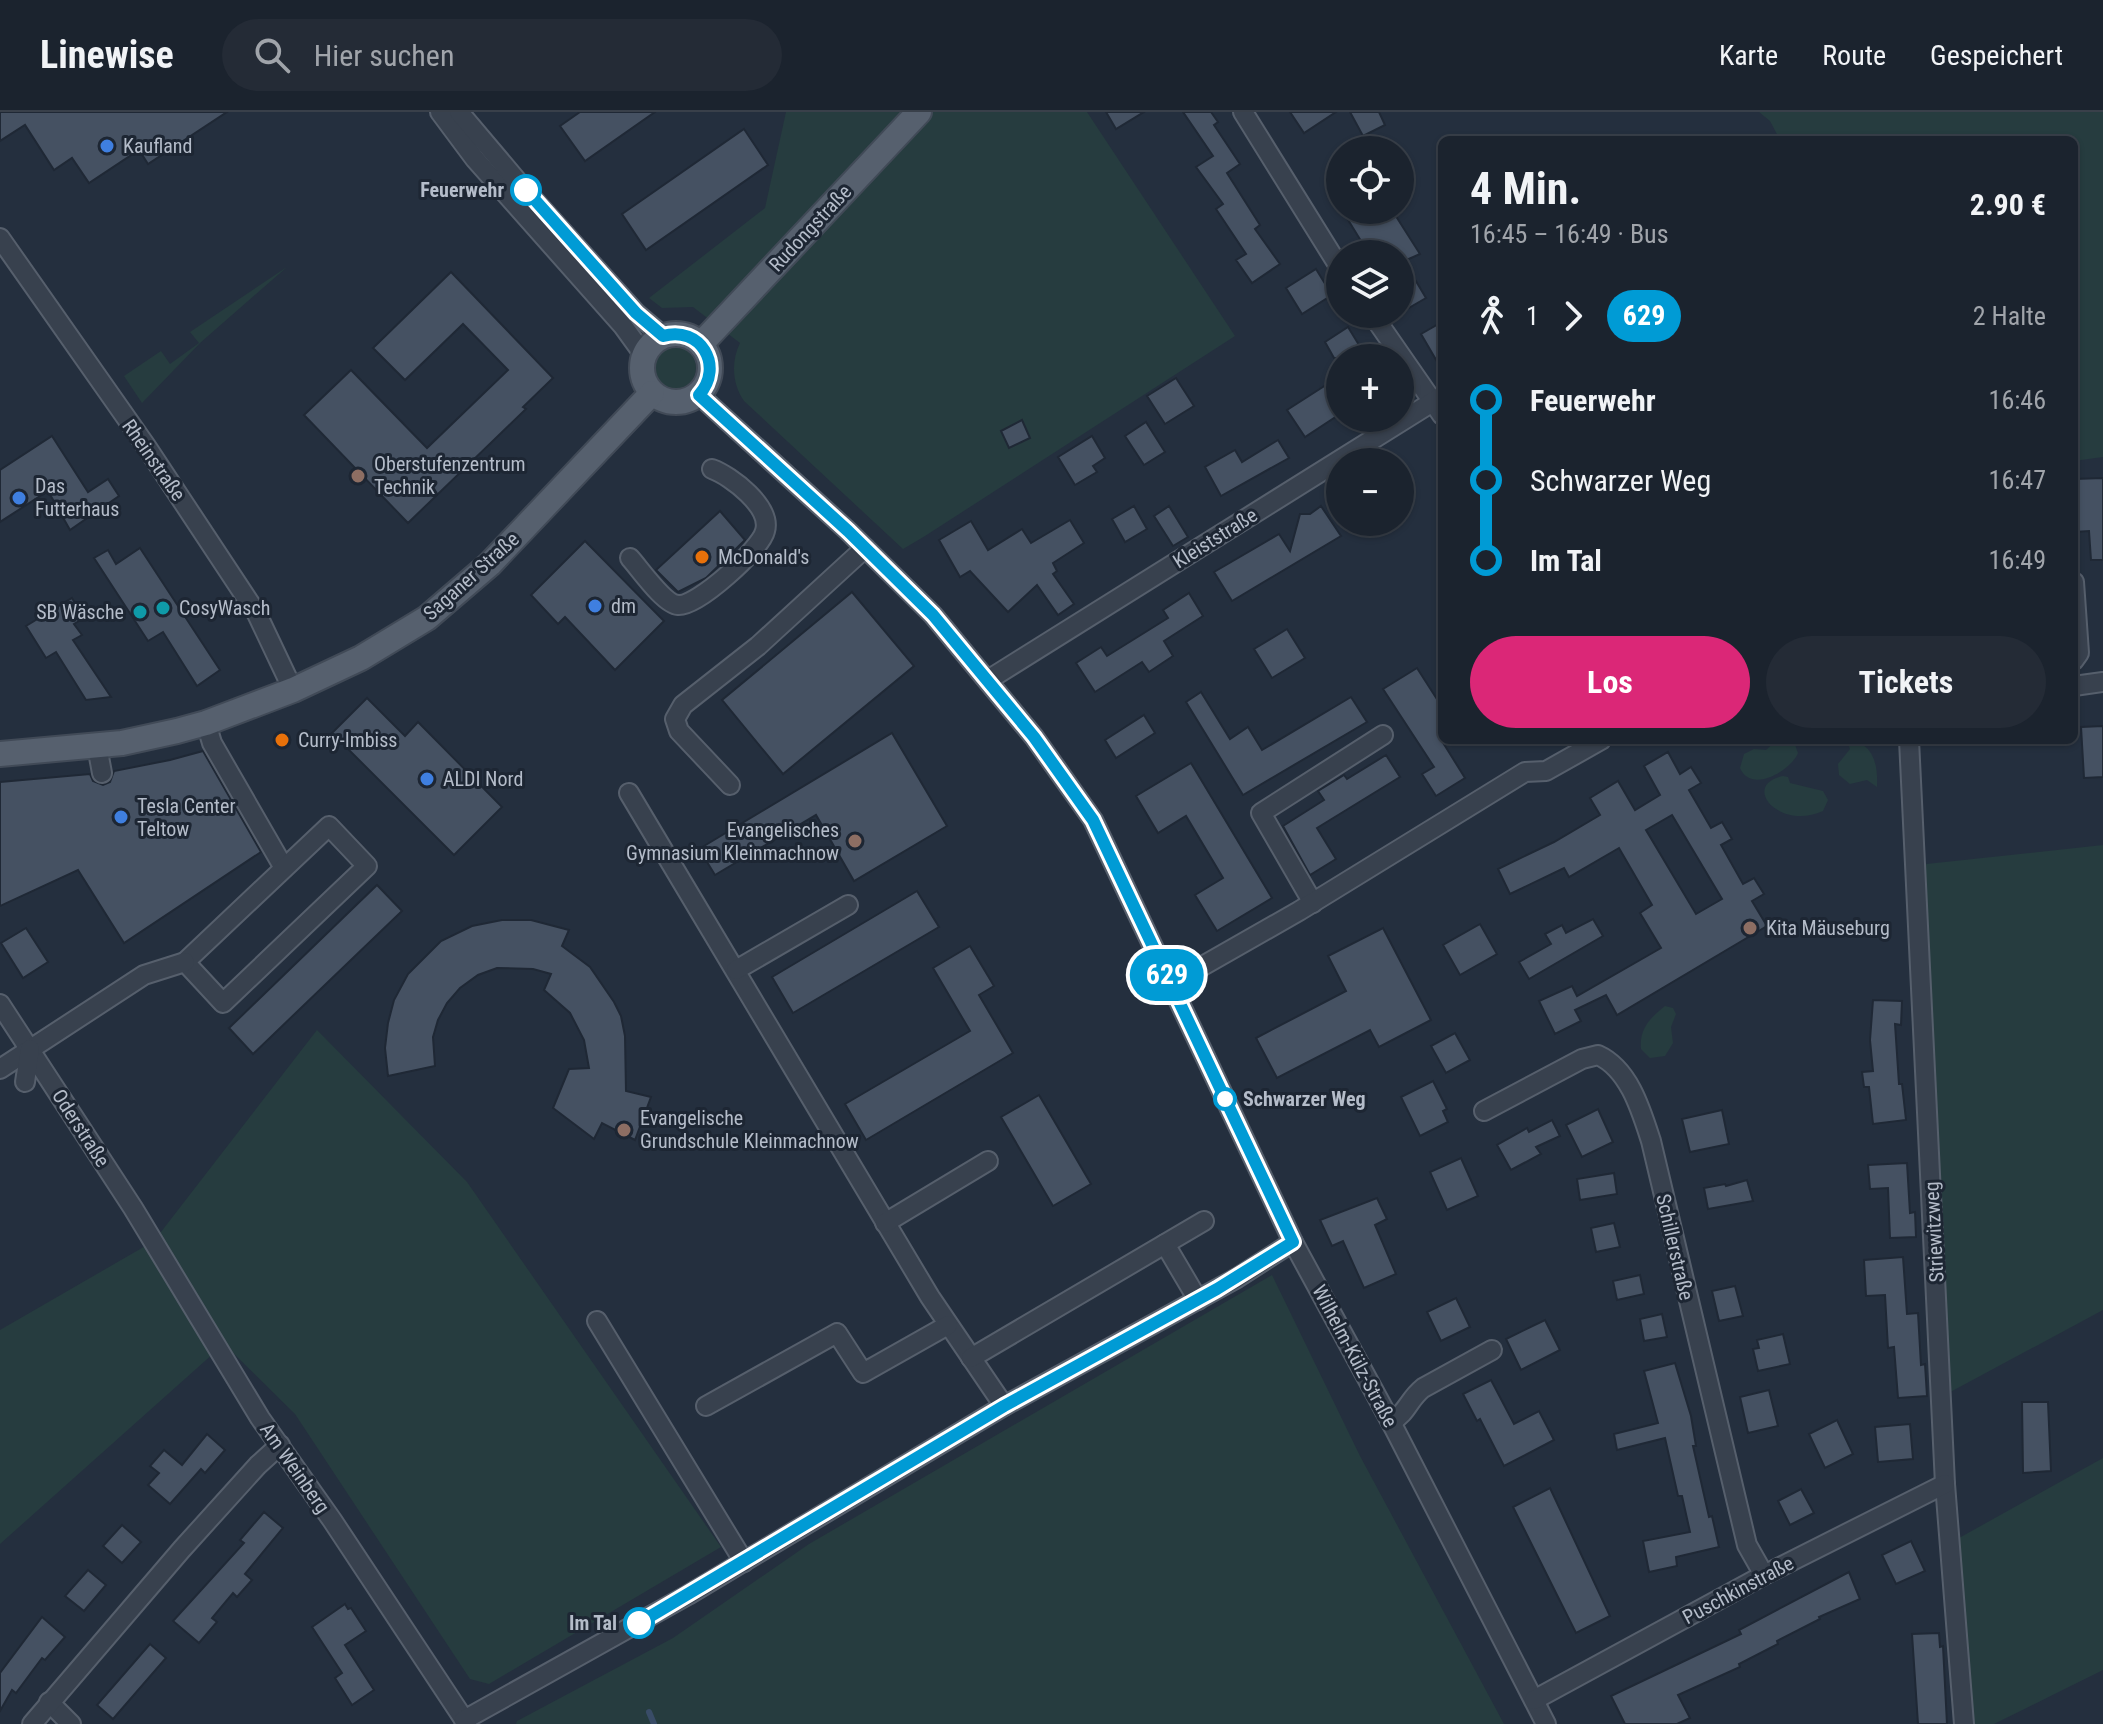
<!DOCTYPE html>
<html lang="de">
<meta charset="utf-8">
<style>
:root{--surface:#1b232e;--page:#242b36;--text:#f1f3f6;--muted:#a0a4aa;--line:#39404a;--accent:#db2777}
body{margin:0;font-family:"Roboto Condensed",sans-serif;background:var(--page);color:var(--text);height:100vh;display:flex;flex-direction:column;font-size:30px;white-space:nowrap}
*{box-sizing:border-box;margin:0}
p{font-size:26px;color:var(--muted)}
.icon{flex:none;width:44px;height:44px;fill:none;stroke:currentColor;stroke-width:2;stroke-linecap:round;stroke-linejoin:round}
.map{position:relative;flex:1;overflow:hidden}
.panel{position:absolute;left:1438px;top:24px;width:640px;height:608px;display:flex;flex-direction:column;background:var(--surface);border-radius:12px;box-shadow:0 2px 6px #0004,0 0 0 2px var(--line)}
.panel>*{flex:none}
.badge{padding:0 16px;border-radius:26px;font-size:28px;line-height:52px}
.controls{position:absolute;left:1326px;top:24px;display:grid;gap:16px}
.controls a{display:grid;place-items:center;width:88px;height:88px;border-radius:50%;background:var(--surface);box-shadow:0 2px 6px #0004,0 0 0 2px var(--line);font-size:40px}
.map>.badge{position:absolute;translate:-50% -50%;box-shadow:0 0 0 4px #fff}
.legs{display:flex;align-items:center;gap:12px;height:88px;padding:0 32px;font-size:26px}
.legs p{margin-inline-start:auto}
.summary{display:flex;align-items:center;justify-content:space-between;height:136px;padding:0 32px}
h1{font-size:44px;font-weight:700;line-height:60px}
.primary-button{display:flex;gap:16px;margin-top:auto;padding:16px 32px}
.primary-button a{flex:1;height:92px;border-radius:48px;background:var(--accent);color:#fff;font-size:32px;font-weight:700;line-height:92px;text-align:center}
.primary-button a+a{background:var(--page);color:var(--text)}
ul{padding:0 32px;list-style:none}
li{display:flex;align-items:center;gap:28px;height:80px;font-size:30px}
li i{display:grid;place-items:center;width:12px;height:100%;margin:0 10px;background:currentColor}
li i::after{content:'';width:20px;height:20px;margin:-10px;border:6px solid;border-radius:50%;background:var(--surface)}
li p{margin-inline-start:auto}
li:first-child i{background:linear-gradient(#0000 50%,currentColor 0)}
li:last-child i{background:linear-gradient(currentColor 50%,#0000 0)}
header{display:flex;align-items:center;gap:48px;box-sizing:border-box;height:112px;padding:0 40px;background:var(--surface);border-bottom:2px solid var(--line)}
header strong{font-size:38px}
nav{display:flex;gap:44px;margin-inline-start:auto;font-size:28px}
.search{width:560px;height:72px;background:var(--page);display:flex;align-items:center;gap:20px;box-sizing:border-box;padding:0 28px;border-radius:44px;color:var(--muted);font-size:30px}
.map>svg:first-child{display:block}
</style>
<header>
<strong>Linewise</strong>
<div class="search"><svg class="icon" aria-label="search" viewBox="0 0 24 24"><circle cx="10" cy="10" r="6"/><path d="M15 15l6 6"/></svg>Hier suchen</div>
<nav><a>Karte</a><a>Route</a><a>Gespeichert</a></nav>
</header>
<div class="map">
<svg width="2103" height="1612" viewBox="0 0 2103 1612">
<rect width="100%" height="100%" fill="#242f3e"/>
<g fill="#263c3f">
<path d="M 786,0 L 1087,0 L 1235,224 L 925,424 L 903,437 L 744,289 C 732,272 731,249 740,231 L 693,195 L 662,196 L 649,186 L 765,96 Z"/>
<polygon points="1759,0 2103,0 2103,345 2074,349 2074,28 1780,28 1770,9"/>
<polygon points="287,155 200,231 142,291 124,264 161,239 170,252 199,231 190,220"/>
<circle cx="675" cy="256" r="21"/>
<path d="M 1777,628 L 1794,630 L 1798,641 C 1792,657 1752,683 1740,656 L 1744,642 L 1754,637 L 1766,638 Z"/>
<path d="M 1847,628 C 1874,630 1878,653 1877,675 L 1867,668 L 1850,672 L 1839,663 L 1838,652 L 1850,637 Z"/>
<path d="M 1783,664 L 1788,665 L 1790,671 L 1823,679 L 1828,688 L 1823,699 C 1779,719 1740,673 1783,664 Z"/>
<polygon points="2103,733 2103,1198 1941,1285 1917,753"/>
<path d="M 1665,894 L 1673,896 L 1676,902 L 1671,915 L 1673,931 L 1665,944 L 1650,946 L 1641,937 C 1639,917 1650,906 1665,894 Z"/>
<polygon points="317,918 467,1070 721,1435 489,1572 470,1567 295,1302 224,1232 0,1432 0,1218 154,1129"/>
<polygon points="1272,1163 1360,1344 1504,1612 516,1612 517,1609 673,1526 809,1432"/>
<polygon points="2103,1346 2103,1558 1994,1612 1964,1612 1950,1431"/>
</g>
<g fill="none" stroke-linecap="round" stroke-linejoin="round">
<polyline stroke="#394c67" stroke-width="6" points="649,1600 654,1612"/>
</g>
<g fill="#455162" stroke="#1f2835" stroke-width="2" fill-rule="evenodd">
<polygon points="0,0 227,0 148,52 139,38 89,71 72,46 54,58 25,13 0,29"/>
<polygon points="580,0 655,0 585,49 560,14"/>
<polygon points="1106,0 1144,0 1116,17"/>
<polygon points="1183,0 1211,0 1218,10 1214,13 1240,52 1227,61 1260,113 1255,117 1280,152 1252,171 1236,148 1246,142 1216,97 1223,92 1196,55 1213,44"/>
<polygon points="1290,0 1336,0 1304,21"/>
<polygon points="1350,0 1379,0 1385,13 1363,24"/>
<polygon points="744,17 768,53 646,138 622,102"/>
<polygon points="1342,98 1392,98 1420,142 1404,149 1426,186 1400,201 1400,142 1369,142"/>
<polygon points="1316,157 1332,183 1302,202 1286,176"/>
<polygon points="451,160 553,266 523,295 526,297 408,411 304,303 351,258 427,336 508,258 463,212 405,268 373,236"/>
<polygon points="1442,210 1442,258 1421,222"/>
<polygon points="1348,215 1367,246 1334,246 1325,230"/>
<polygon points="1340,264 1340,302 1305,325 1287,298"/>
<polygon points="1176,266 1194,294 1165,312 1147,284"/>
<polygon points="1022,308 1030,326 1009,336 1001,319"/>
<polygon points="1146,310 1165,340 1144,353 1125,324"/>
<polygon points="52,324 88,380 108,367 119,384 70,418 48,379 0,410 0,358"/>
<polygon points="1092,324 1105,346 1093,354 1097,360 1075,373 1058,345"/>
<polygon points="1278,328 1289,346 1221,384 1205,355 1235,338 1242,350"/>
<polygon points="2103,366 2103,448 2091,448 2089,419 2074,420 2074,367"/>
<polygon points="1134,394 1147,417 1125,430 1112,407"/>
<polygon points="1169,394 1188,425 1173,434 1154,404"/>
<polygon points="1321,394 1341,424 1232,489 1214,460 1279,422 1290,439 1300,402 1310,402"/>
<polygon points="720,399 745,428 706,466 678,480 656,458"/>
<polygon points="1070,408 1084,431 1053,451 1057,459 1053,462 1074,492 1058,503 1037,473 1008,500 970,459 960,465 939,428 971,409 988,438 1022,417 1031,431"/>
<polygon points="585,429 664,509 615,558 565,505 558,512 531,483"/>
<polygon points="140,436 220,558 197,574 163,520 148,529 94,446 108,438 116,452"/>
<polygon points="852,480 914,554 783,662 722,588"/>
<polygon points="1189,481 1203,504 1164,529 1173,544 1149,560 1142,550 1095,580 1076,551 1101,535 1107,544 1168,506 1163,498"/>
<polygon points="72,486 84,506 74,512 82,523 73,528 111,585 86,588 56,540 46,546 26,514"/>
<polygon points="1287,517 1305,546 1272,566 1254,537"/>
<polygon points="1417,556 1442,595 1442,629 1465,666 1436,684 1422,662 1434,655 1383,577"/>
<polygon points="1201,580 1230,627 1248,615 1262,638 1351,585 1367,610 1243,683 1186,590"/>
<polygon points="367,586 405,624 418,610 502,695 454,743 332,621"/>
<polygon points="1144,603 1155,621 1116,646 1105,628"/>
<polygon points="2103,614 2103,665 2084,666 2081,615"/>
<polygon points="892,621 947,714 854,769 816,703 715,763 699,737"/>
<polygon points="203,639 261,740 124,831 78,758 0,794 0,670 90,662 93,669 103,673 110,670 114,659 170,648"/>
<path d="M 1668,640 L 1680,662 L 1691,655 L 1701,671 L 1689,678 L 1711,716 L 1722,710 L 1732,727 L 1721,733 L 1743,772 L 1754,766 L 1764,782 L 1752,789 L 1767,814 L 1617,903 L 1606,883 L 1575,898 L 1581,909 L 1555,922 L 1539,889 L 1572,874 L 1577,884 L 1661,836 L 1640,801 L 1652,793 L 1619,736 L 1569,765 L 1564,756 L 1510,782 L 1498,757 L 1554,730 L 1600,703 L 1590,686 L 1618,669 L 1635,698 L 1660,683 L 1644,654 ZM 1672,703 L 1722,787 L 1696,802 L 1646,718 Z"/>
<polygon points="1386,643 1400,665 1317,716 1336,747 1310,763 1283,714 1324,688 1318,679 1344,663 1347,667"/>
<polygon points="1191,651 1272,786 1217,819 1195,783 1223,766 1186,704 1158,721 1136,684"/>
<polygon points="377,773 402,799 253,942 229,916"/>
<polygon points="917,779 939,815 793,901 772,865"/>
<polygon points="1593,807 1603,824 1529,867 1519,850 1551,832 1545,822 1562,813 1566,821"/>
<polygon points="502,808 531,808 569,818 562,834 590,855 614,890 621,904 625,924 626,979 651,985 635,1028 602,1011 594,1027 553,996 569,957 589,956 584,928 570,901 544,878 551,862 533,857 497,856 478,863 460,876 447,891 438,908 433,925 435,954 388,964 385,936 388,911 394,888 408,862 441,829 472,814"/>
<polygon points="1480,812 1497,842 1460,863 1443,833"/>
<polygon points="26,816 48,850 23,866 1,831"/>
<polygon points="1383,816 1431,908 1379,935 1370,918 1277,966 1256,926 1346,879 1328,844"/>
<polygon points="970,834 994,874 979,883 1013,941 866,1028 845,992 970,919 933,856"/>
<polygon points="1873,888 1902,889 1901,913 1895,912 1899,972 1902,972 1906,1008 1873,1012 1869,975 1864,975 1862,960 1873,959 1870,928"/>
<polygon points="1455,921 1470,948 1446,961 1431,934"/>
<polygon points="1433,969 1447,997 1443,999 1448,1010 1420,1024 1401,985"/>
<polygon points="1039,983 1091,1072 1053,1094 1001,1005"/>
<polygon points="1598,997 1613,1030 1582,1045 1566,1013"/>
<polygon points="1722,998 1729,1032 1690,1040 1682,1007"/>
<polygon points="1552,1008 1560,1024 1536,1035 1541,1042 1511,1058 1497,1033 1527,1016 1529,1020"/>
<polygon points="1461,1046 1478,1084 1447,1098 1430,1060"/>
<polygon points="1907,1051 1910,1101 1915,1100 1916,1125 1890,1126 1888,1076 1870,1077 1868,1053"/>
<polygon points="1614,1061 1617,1082 1580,1088 1577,1067"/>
<polygon points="1747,1068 1753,1089 1708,1097 1704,1076 1725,1072 1726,1074"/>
<polygon points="1377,1086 1387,1107 1375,1113 1396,1162 1364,1176 1343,1129 1332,1134 1320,1108"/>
<polygon points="1614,1111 1620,1135 1596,1140 1591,1116"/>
<polygon points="1903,1145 1907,1202 1918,1201 1921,1253 1925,1252 1927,1284 1898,1286 1894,1235 1888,1236 1885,1183 1866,1184 1864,1148"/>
<polygon points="1640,1163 1644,1182 1617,1188 1613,1169"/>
<polygon points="1735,1174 1743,1204 1719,1209 1712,1179"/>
<polygon points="1456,1186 1470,1215 1441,1229 1427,1200"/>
<polygon points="1662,1202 1667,1225 1644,1229 1640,1207"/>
<polygon points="1545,1208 1560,1238 1521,1258 1506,1227"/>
<polygon points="1783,1222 1790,1252 1758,1259 1753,1237 1759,1236 1757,1228"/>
<polygon points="1675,1251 1691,1304 1696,1334 1693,1334 1709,1405 1712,1404 1719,1435 1676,1445 1677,1454 1649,1460 1643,1429 1690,1420 1682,1384 1678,1384 1665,1326 1617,1338 1614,1322 1658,1311 1644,1259"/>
<polygon points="1491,1268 1514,1312 1539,1299 1554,1328 1504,1354 1480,1307 1477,1309 1463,1282"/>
<polygon points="1769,1278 1778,1314 1748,1321 1740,1285"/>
<polygon points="2022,1290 2048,1290 2051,1359 2023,1361"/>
<polygon points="1837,1308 1853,1342 1825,1356 1809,1322"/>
<polygon points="1910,1312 1913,1347 1878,1350 1875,1315"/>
<polygon points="207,1322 225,1338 205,1361 201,1357 170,1392 148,1373 159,1361 150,1354 164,1338 182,1353"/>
<polygon points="1550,1376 1610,1504 1576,1521 1513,1395"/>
<polygon points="1801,1377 1814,1401 1790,1413 1778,1389"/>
<polygon points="264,1400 283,1416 245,1462 252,1468 237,1485 233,1481 212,1506 217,1510 199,1531 173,1509 244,1431 240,1428"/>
<polygon points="122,1413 141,1430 122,1451 103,1434"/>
<polygon points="1911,1429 1925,1459 1896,1472 1882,1443"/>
<polygon points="88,1458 106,1473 84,1499 65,1484"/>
<polygon points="1849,1460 1860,1487 1819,1505 1820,1507 1777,1529 1778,1532 1739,1552 1740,1555 1678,1583 1690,1606 1677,1612 1625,1612 1611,1584 1741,1522 1739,1518"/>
<polygon points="345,1492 348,1497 351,1496 366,1519 345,1533 374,1578 352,1593 335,1566 342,1561 312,1515"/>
<polygon points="42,1505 65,1525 45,1548 42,1546 16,1581 12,1578 0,1599 0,1561"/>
<polygon points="1939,1521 1940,1535 1943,1534 1947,1612 1918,1612 1912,1522"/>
<polygon points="150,1532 166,1546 113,1607 97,1593"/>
</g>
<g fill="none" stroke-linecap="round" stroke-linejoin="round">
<defs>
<g id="minor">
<polyline points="440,0 475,47 623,214 644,243"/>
<polyline points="459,0 524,77 636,201 663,224"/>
<polyline points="1243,0 1340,156"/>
<polyline points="0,126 146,334 257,502 293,578"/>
<polyline points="1372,202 1442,303"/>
<polyline points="699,283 848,419 933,503 1034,625 1093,708 1293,1130 1394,1316 1546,1612"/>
<path d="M 630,446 C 640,457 664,492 678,493 C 697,495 761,437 765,419 C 772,395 731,364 712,357"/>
<polyline points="2074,470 2079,541 2074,548"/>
<polyline points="988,568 1442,284"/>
<polyline points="2074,574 2103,570"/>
<polyline points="206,611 212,631 284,756"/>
<polyline points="1909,628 1945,1372 1964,1612"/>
<polyline points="97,634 102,661"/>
<polyline points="730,673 679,619 675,607 683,593 758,534 865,436"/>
<polyline points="629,681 930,1185 1004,1294"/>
<polygon points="329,714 367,754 223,891 185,850"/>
<polyline points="1313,791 1261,701 1383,623"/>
<polyline points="736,858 848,793"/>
<polyline points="1171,872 1299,799 1525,660 1546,659 1601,628"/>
<polyline points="0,892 133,1096 260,1306 332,1408 467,1612"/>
<polyline points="0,957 144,863 185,850"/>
<polyline points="25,970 30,937"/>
<path d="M 1484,999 L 1582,947 L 1598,943 C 1629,957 1641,998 1651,1029 L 1747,1433 L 1764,1463"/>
<polyline points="885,1111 988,1049"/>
<polyline points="1165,1132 1198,1188"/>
<polyline points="597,1209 744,1450"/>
<polyline points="971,1246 1204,1109"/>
<polyline points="706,1294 837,1221 863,1261 948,1213"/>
<path d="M 1391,1310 C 1408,1300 1408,1288 1423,1276 L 1492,1238"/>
<polyline points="1534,1588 1764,1463 1945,1372"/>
<polyline points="49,1590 71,1612"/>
<polyline points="464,1608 688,1483 1004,1294 1237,1166 1293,1130"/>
<polyline points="32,1612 182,1437 258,1353 280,1333"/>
</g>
<g id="major">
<circle cx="676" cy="256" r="34"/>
<polyline points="701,232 919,0"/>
<polyline points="0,642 122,631 177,619 206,611 293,578 361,546 427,506 490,452 652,281"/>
</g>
</defs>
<use href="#minor" stroke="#565f6c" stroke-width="22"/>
<use href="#major" stroke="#414a57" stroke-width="28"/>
<use href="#minor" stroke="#38414e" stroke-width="18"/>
<use href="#major" stroke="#56606e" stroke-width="24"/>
</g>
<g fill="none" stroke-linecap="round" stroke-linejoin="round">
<defs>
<path id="line-1" d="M 526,78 L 636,201 L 663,224 C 700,213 725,254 699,283 L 848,419 L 933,503 L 1034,625 L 1093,708 L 1293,1130 L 1217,1177 L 1004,1294 L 639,1511"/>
</defs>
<use href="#line-1" stroke="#fff" stroke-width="18"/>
<use href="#line-1" stroke="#009bd5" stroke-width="12"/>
</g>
<g fill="#3f7fe0" stroke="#1d2633" stroke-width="3">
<circle cx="107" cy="34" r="8"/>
<circle cx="19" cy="386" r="8"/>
<circle cx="595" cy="494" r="8"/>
<circle cx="427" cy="667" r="8"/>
<circle cx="121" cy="705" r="8"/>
</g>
<g fill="#fff" stroke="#009bd5" stroke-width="4">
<circle cx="526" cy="78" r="14"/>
<circle cx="1225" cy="987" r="10"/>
<circle cx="639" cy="1511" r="14"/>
</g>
<g fill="#8d6e63" stroke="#1d2633" stroke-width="3">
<circle cx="358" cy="364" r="8"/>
<circle cx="855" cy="729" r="8"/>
<circle cx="1750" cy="816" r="8"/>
<circle cx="624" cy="1018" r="8"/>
</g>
<g fill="#e8710a" stroke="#1d2633" stroke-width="3">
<circle cx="702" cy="445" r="8"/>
<circle cx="282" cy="628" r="8"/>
</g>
<g fill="#0f9aa8" stroke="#1d2633" stroke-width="3">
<circle cx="163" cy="496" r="8"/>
<circle cx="140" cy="500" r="8"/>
</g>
<g text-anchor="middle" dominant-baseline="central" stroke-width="6" stroke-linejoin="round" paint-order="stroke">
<g font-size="20" fill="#b4bcc9" stroke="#1d2633" text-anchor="start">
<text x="123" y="34">Kaufland</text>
<text x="374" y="352">Oberstufenzentrum<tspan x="374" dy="23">Technik</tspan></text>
<text x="35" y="374">Das<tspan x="35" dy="23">Futterhaus</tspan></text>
<text x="718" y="445">McDonald's</text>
<text x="611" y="494">dm</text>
<text x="179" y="496">CosyWasch</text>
<text x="124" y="500" text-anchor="end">SB Wäsche</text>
<text x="298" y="628">Curry-Imbiss</text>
<text x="443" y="667">ALDI Nord</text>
<text x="137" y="694">Tesla Center<tspan x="137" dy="23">Teltow</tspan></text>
<text x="839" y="718" text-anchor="end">Evangelisches<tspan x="839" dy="23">Gymnasium Kleinmachnow</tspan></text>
<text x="1766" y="816">Kita Mäuseburg</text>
<text x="640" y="1006">Evangelische<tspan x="640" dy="23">Grundschule Kleinmachnow</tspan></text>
</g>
<g font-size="20" font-weight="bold" fill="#b4bcc9" stroke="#1d2633" text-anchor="end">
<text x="504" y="78">Feuerwehr</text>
<text x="1243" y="987" text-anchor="start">Schwarzer Weg</text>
<text x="617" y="1511">Im Tal</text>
</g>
<g font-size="20" fill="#b4bcc9" stroke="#1d2633">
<text transform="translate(810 116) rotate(-47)">Rudongstraße</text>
<text transform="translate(154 348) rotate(55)">Rheinstraße</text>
<text transform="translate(1215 426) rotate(-32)">Kleiststraße</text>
<text transform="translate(471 464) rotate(-42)">Saganer Straße</text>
<text transform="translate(81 1016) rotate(57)">Oderstraße</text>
<text transform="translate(1934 1120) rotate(-93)">Striewitzweg</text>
<text transform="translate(1675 1135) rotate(77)">Schillerstraße</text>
<text transform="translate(1355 1244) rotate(62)">Wilhelm-Külz-Straße</text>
<text transform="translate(295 1356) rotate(55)">Am Weinberg</text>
<text transform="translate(1738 1478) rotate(-28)">Puschkinstraße</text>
</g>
</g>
</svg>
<div class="controls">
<a><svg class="icon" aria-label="locate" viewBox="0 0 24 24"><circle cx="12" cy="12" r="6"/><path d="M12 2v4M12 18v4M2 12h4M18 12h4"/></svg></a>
<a><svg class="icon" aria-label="layers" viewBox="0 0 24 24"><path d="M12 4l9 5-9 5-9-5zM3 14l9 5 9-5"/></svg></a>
<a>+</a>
<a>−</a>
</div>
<b class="badge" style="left:1167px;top:863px;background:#009bd5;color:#fff">629</b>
<section class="panel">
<div class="summary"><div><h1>4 Min.</h1><p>16:45 – 16:49 · Bus</p></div><b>2.90 €</b></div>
<div class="legs"><svg class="icon" aria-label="walk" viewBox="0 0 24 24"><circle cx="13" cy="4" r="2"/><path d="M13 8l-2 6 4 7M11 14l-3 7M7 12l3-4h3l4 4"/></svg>1<svg class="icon" aria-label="forward" viewBox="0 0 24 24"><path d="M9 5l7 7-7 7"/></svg><b class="badge" style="background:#009bd5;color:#fff">629</b><p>2 Halte</p></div>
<ul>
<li><i style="color:#009bd5"></i><b>Feuerwehr</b><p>16:46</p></li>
<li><i style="color:#009bd5"></i><span>Schwarzer Weg</span><p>16:47</p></li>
<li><i style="color:#009bd5"></i><b>Im Tal</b><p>16:49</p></li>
</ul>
<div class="primary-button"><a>Los</a><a>Tickets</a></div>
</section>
</div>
